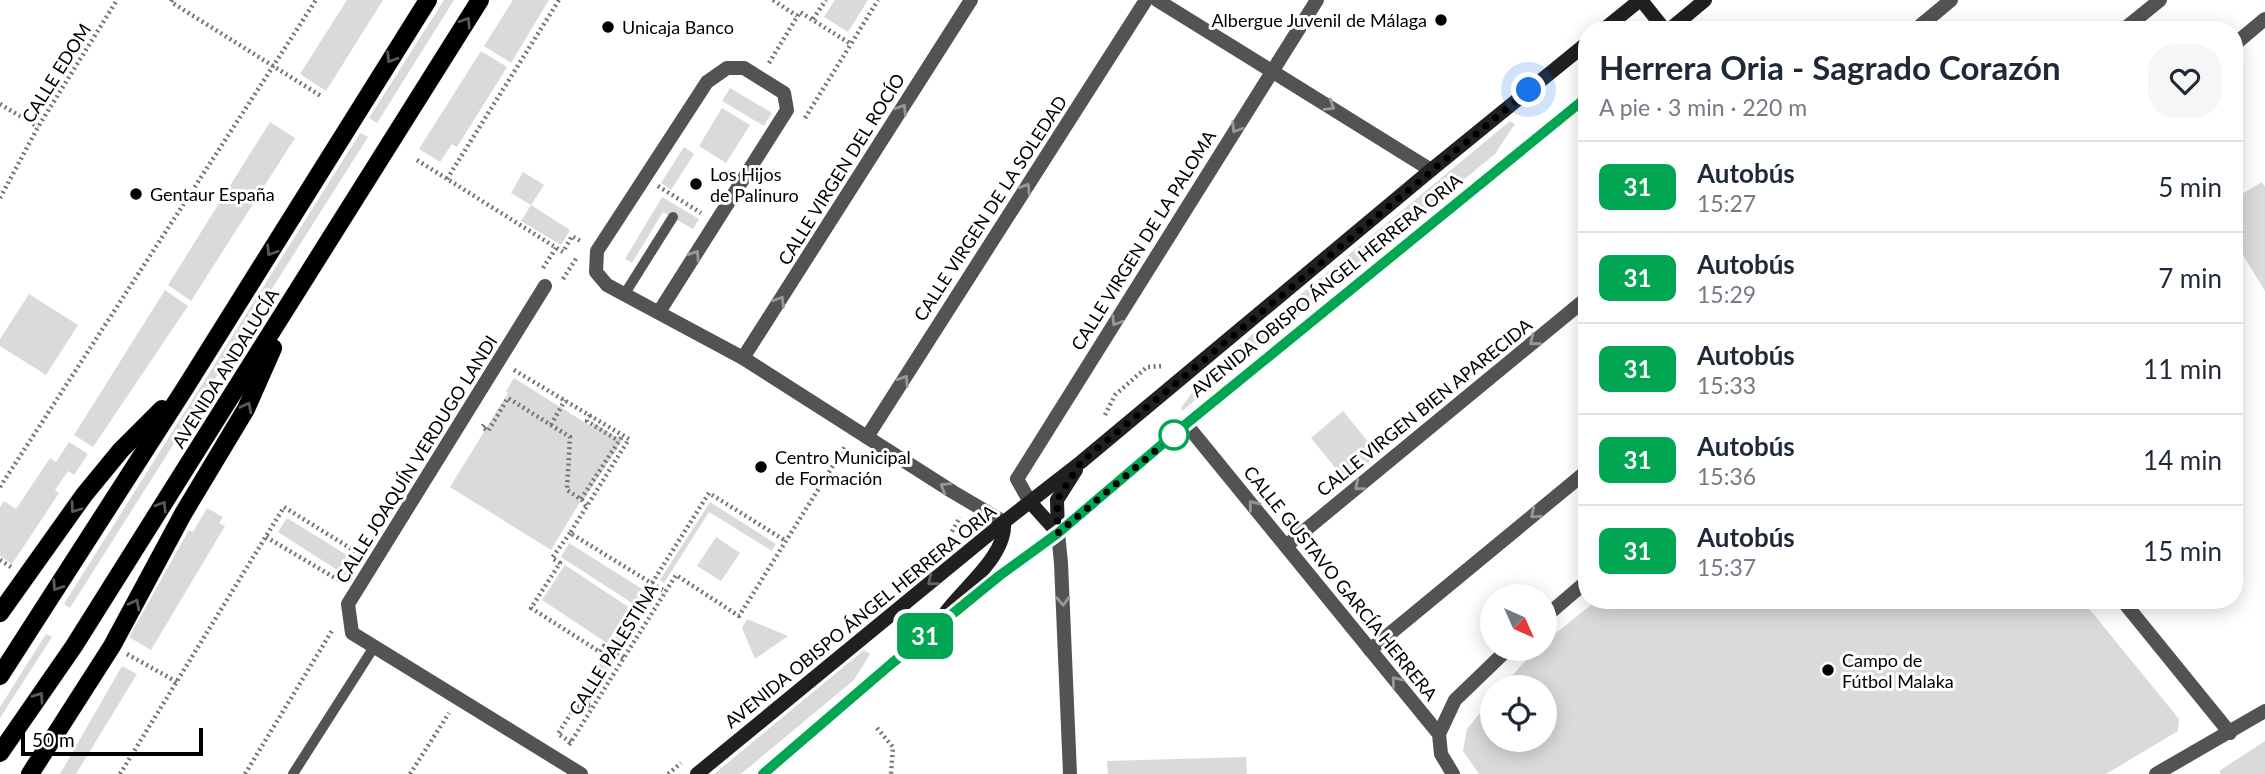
<!DOCTYPE html>
<html lang="es">
<meta charset="utf-8">
<style>
:root{--surface:#fff;--page:#f6f6f7;--text:#1f2937;--muted:#747a83;--line:#e0e1e3}
body{margin:0;font-family:Lato,sans-serif;background:var(--page);color:var(--text);height:100vh;display:flex;flex-direction:column;font-size:26px;white-space:nowrap}
*{box-sizing:border-box;margin:0}
p{font-size:23px;color:var(--muted)}
.icon{flex:none;width:38px;height:38px;fill:none;stroke:currentColor;stroke-width:2;stroke-linecap:round;stroke-linejoin:round}
.map{position:relative;flex:1;overflow:hidden}
.details{position:absolute;left:1578px;top:21px;width:665px;height:588px;display:flex;flex-direction:column;background:var(--surface);border-radius:28px;box-shadow:0 4px 18px #0003}
.details>*{flex:none}
.badge{padding:0 14px;border-radius:10px;font-size:24px;line-height:46px}
.needle{width:46px;rotate:135deg}
.buttons{position:absolute;left:1480px;top:584px;display:grid;gap:14px}
.buttons a{display:grid;place-items:center;width:77px;height:77px;border-radius:50%;background:var(--surface);box-shadow:0 4px 18px #0003;font-size:35px}
.scale{position:absolute;left:21px;bottom:18px;width:182px;box-sizing:border-box;padding-left:7px;border:4px solid #000;border-top:0;font-size:19px;line-height:24px;white-space:nowrap;color:#000;-webkit-text-stroke:5px #fff;paint-order:stroke}
.you{position:absolute;width:35px;height:35px;margin:-18px;border:5px solid #fff;border-radius:50%;background:#1a73e8;box-shadow:0 0 0 10px #1a73e833}
.map>.badge{position:absolute;translate:-50% -50%;box-shadow:0 0 0 4px #fff}
.round{display:grid;place-items:center;flex:none;width:74px;height:74px;border-radius:28px;background:var(--page)}
.head{display:flex;align-items:center;justify-content:space-between;height:119px;padding:0 21px}
h1{font-size:33px;font-weight:700;line-height:52px}
ul{padding:0;list-style:none}
li{display:flex;align-items:center;gap:21px;height:91px;padding:0 21px;border-top:2px solid var(--line)}
li div{flex:1}
li b{display:block;font-size:26px}
li em{font-style:normal}
li .badge{min-width:77px;font-weight:700;text-align:center}
.map>svg:first-child{display:block}
</style>
<div class="map">
<svg width="2265" height="774" viewBox="0 0 2265 774">
<rect width="100%" height="100%" fill="#fff"/>
<g fill="#dadada">
<polygon points="347,0 383,0 326,91 300,74"/>
<polygon points="444,0 454,0 377,123 369,118"/>
<polygon points="513,0 549,0 511,63 484,46"/>
<polygon points="835,0 868,0 848,32 824,17"/>
<polygon points="481,51 507,67 457,147 452,144 440,162 419,149"/>
<polygon points="730,88 772,113 764,126 722,101"/>
<polygon points="722,108 750,125 726,163 699,146"/>
<polygon points="1510,121 1515,124 1495,154 1182,411 1181,408 1207,372"/>
<polygon points="270,122 295,138 191,301 168,285"/>
<polygon points="360,133 368,137 70,608 64,604"/>
<polygon points="684,147 694,154 671,190 661,183"/>
<polygon points="523,172 544,185 531,205 570,230 561,245 521,221 531,205 511,193"/>
<polygon points="2262,182 2265,187 2265,291 2235,242 2235,198"/>
<polygon points="662,197 699,219 693,229 663,212 632,263 625,259"/>
<polygon points="165,290 188,306 93,447 74,435"/>
<polygon points="29,294 78,325 46,375 0,346 0,339"/>
<polygon points="514,378 592,427 594,423 622,441 585,498 580,502 551,550 450,487 508,393 506,391"/>
<polygon points="1343,411 1378,454 1346,481 1311,438"/>
<polygon points="69,442 88,454 74,475 68,471 55,490 59,493 12,564 0,556 0,507 4,501 16,509 50,458 56,462"/>
<polygon points="710,502 776,544 772,551 709,512 664,583 660,580"/>
<polygon points="207,508 223,517 219,523 225,526 151,650 129,637 189,530 193,532"/>
<polygon points="287,518 355,560 345,575 278,532"/>
<polygon points="716,537 740,553 721,581 697,566"/>
<polygon points="569,543 655,597 621,651 611,645 635,605 561,557"/>
<polygon points="565,565 630,608 607,643 542,600"/>
<polygon points="1597,600 2082,600 2179,719 2178,731 2106,774 1479,774 1463,751 1467,729 1493,697 1493,740 1545,740 1545,688 1501,688 1533,652 1537,649 1545,649 1545,642"/>
<polygon points="747,619 788,636 755,659 742,628"/>
<polygon points="46,634 52,637 0,718 0,707"/>
<polygon points="864,650 870,654 854,680 741,774 714,774"/>
<polygon points="606,653 616,659 589,703 574,704"/>
<polygon points="122,666 137,674 76,774 60,774"/>
<polygon points="2265,741 2265,774 2221,774 2219,771"/>
<polygon points="1246,757 1247,774 1108,774 1107,761"/>
</g>
<g fill="none" stroke-linecap="round" stroke-linejoin="round">
<defs>
<g id="primary">
<polyline points="0,613 84,495 121,450 162,409"/>
<polyline points="0,676 187,385 428,0"/>
<polyline points="0,753 74,646 480,0"/>
<polyline points="30,774 112,646 183,514 246,409 273,348"/>
</g>
</defs>
<use href="#primary" stroke="#dbdbdb" stroke-width="19"/>
<g stroke="#757575" stroke-width="4.5" stroke-dasharray="2 3.5" stroke-linecap="butt">
<polyline points="172,0 171,2 321,96"/>
<polyline points="773,0 797,16"/>
<polyline points="813,19 826,0"/>
<polyline points="769,63 800,12 851,44 878,0"/>
<polyline points="0,104 38,127"/>
<polyline points="805,118 851,44"/>
<polyline points="417,160 563,252 572,236 582,242"/>
<polyline points="447,179 559,0"/>
<polyline points="658,186 701,213"/>
<polyline points="0,198 38,127 117,0"/>
<polyline points="543,268 556,248"/>
<polyline points="563,279 577,257"/>
<polyline points="514,370 629,439 570,533 666,592"/>
<polyline points="590,415 587,421 619,441"/>
<polyline points="1105,415 1115,395 1147,367 1164,366"/>
<polyline points="484,425 482,427 488,431 508,398 570,437 567,490 582,500 586,506"/>
<polyline points="551,425 565,400"/>
<polyline points="0,487 316,0"/>
<polyline points="581,499 623,435"/>
<polyline points="570,533 552,558 560,563 531,608 600,652 604,646 624,658"/>
<polyline points="266,537 340,581"/>
<polyline points="944,546 960,517"/>
<polyline points="0,560 11,567"/>
<polyline points="652,583 709,493 786,541"/>
<polyline points="127,654 177,682"/>
<polyline points="877,728 893,747 891,774"/>
<polyline points="571,742 558,734 575,707 593,705"/>
<polyline points="569,745 676,575 739,616 846,445"/>
<polyline points="120,774 284,507 358,553"/>
<polyline points="245,774 333,629"/>
<polyline points="410,774 449,713"/>
<polyline points="668,774 681,763"/>
</g>
<g stroke="#535353" stroke-width="10">
<polyline points="624,295 673,217"/>
<polyline points="293,774 374,647"/>
</g>
<g stroke="#535353" stroke-width="14">
<polyline points="1157,0 1431,170"/>
<polyline points="1915,30 1951,0"/>
<polyline points="2123,30 2160,0"/>
<polyline points="2235,44 2265,19"/>
<polyline points="545,286 348,604 352,633 581,774"/>
<polyline points="659,312 787,110 784,93 744,68 727,68 707,82 597,251 596,272 607,285 743,358 953,492 1004,522"/>
<polyline points="743,358 971,0"/>
<polyline points="1186,424 1439,734 1441,754 1453,774"/>
<polyline points="867,437 1146,0"/>
<polyline points="1030,502 1017,479 1317,0"/>
<polyline points="1058,533 1061,563 1070,774"/>
<polyline points="1286,546 1587,298"/>
<polyline points="2122,600 2230,733"/>
<polyline points="1545,617 1587,581"/>
<polyline points="1370,650 1587,471"/>
<polyline points="1439,734 1455,700 1508,649"/>
<polyline points="2156,774 2265,711"/>
</g>
<g stroke="#202020" stroke-width="14">
<polyline points="1641,0 1665,30"/>
<polyline points="1603,30 1640,0"/>
<polyline points="1669,30 1705,0"/>
<polyline points="1030,502 1058,533"/>
<polyline points="1058,533 1057,500 1076,470"/>
<path d="M 946,612 C 965,586 1007,555 1004,522"/>
<polyline points="697,774 1004,522 1081,462 1431,170 1587,43"/>
<polyline points="763,774 891,664 999,576 1058,533 1186,424 1587,97"/>
</g>
<use href="#primary" stroke="#000" stroke-width="18"/>
</g>
<defs><path id="oneway-chevron" d="M-2-3.5L2.5 0L-2 3.5" fill="none" stroke-width="1.6" stroke-linecap="round" stroke-linejoin="round" transform="scale(1.75)"/></defs>
<g stroke="#595959">
<use href="#oneway-chevron" transform="translate(466 22) rotate(-58)"/>
<use href="#oneway-chevron" transform="translate(391 58) rotate(122)"/>
<use href="#oneway-chevron" transform="translate(271 251) rotate(122)"/>
<use href="#oneway-chevron" transform="translate(247 407) rotate(-63)"/>
<use href="#oneway-chevron" transform="translate(162 506) rotate(-58)"/>
<use href="#oneway-chevron" transform="translate(75 508) rotate(126)"/>
<use href="#oneway-chevron" transform="translate(57 586) rotate(123)"/>
<use href="#oneway-chevron" transform="translate(135 604) rotate(-62)"/>
<use href="#oneway-chevron" transform="translate(39 697) rotate(-55)"/>
</g>
<g stroke="#989898">
<use href="#oneway-chevron" transform="translate(1330 106) rotate(32)"/>
<use href="#oneway-chevron" transform="translate(902 109) rotate(-58)"/>
<use href="#oneway-chevron" transform="translate(1236 128) rotate(122)"/>
<use href="#oneway-chevron" transform="translate(1026 188) rotate(-57)"/>
<use href="#oneway-chevron" transform="translate(695 255) rotate(-57)"/>
<use href="#oneway-chevron" transform="translate(780 301) rotate(-58)"/>
<use href="#oneway-chevron" transform="translate(1116 321) rotate(122)"/>
<use href="#oneway-chevron" transform="translate(1534 341) rotate(141)"/>
<use href="#oneway-chevron" transform="translate(904 380) rotate(-57)"/>
<use href="#oneway-chevron" transform="translate(1359 486) rotate(141)"/>
<use href="#oneway-chevron" transform="translate(945 487) rotate(-148)"/>
<use href="#oneway-chevron" transform="translate(1253 505) rotate(-129)"/>
<use href="#oneway-chevron" transform="translate(1535 514) rotate(140)"/>
<use href="#oneway-chevron" transform="translate(1063 601) rotate(88)"/>
<use href="#oneway-chevron" transform="translate(1396 681) rotate(-129)"/>
</g>
<use stroke="#636363" href="#oneway-chevron" transform="translate(932 581) rotate(141)"/>
<g fill="none" stroke-linecap="round" stroke-linejoin="round">
<defs>
<polyline id="line" points="763,774 891,664 999,576 1058,533 1186,424 1587,97"/>
</defs>
<use href="#line" stroke="#fff" stroke-width="16"/>
<use href="#line" stroke="#00a651" stroke-width="10"/>
<polyline stroke="#000" stroke-width="7" stroke-dasharray="0 12.6" points="1174,435 1058,533 1057,500 1081,462 1529,90"/>
</g>
<g fill="#000" stroke="#fff" stroke-width="2.5">
<circle cx="1441" cy="20" r="7"/>
<circle cx="608" cy="27" r="7"/>
<circle cx="696" cy="184" r="7"/>
<circle cx="136" cy="194" r="7"/>
<circle cx="761" cy="467" r="7"/>
<circle cx="1828" cy="670" r="7"/>
</g>
<circle fill="#fff" stroke="#00a651" stroke-width="3.5" cx="1174" cy="435" r="14"/>
<g text-anchor="middle" dominant-baseline="central" stroke-width="6" stroke-linejoin="round" paint-order="stroke">
<g font-size="18" fill="#000" stroke="#fff" text-anchor="start">
<text x="1427" y="20" text-anchor="end">Albergue Juvenil de Málaga</text>
<text x="622" y="27">Unicaja Banco</text>
<text x="710" y="174">Los Hijos<tspan x="710" dy="21">de Palinuro</tspan></text>
<text x="150" y="194">Gentaur España</text>
<text x="775" y="457">Centro Municipal<tspan x="775" dy="21">de Formación</tspan></text>
<text x="1842" y="660">Campo de<tspan x="1842" dy="21">Fútbol Malaka</tspan></text>
</g>
<g font-size="18" fill="#000" stroke="#fff">
<text transform="translate(56 73) rotate(-58)">CALLE EDOM</text>
<text transform="translate(841 169) rotate(-58)">CALLE VIRGEN DEL ROCÍO</text>
<text transform="translate(990 208) rotate(-57)">CALLE VIRGEN DE LA SOLEDAD</text>
<text transform="translate(1143 240) rotate(-58)">CALLE VIRGEN DE LA PALOMA</text>
<text transform="translate(1326 285) rotate(-39)">AVENIDA OBISPO ÁNGEL HERRERA ORIA</text>
<text transform="translate(225 368) rotate(-58)">AVENIDA ANDALUCÍA</text>
<text transform="translate(1424 407) rotate(-39)">CALLE VIRGEN BIEN APARECIDA</text>
<text transform="translate(416 459) rotate(-58)">CALLE JOAQUÍN VERDUGO LANDI</text>
<text transform="translate(1341 583) rotate(51)">CALLE GUSTAVO GARCÍA HERRERA</text>
<text transform="translate(860 616) rotate(-39)">AVENIDA OBISPO ÁNGEL HERRERA ORIA</text>
<text transform="translate(613 649) rotate(-58)">CALLE PALESTINA</text>
</g>
</g>
</svg>
<div class="buttons">
<a><svg class="needle" viewBox="-14 -14 28 28"><path d="M0-13l5 13h-10z" fill="#e53935"/><path d="M0 13l5-13h-10z" fill="#747a83"/></svg></a>
<a><svg class="icon" aria-label="locate" viewBox="0 0 24 24"><circle cx="12" cy="12" r="6"/><path d="M12 2v4M12 18v4M2 12h4M18 12h4"/></svg></a>
</div>
<div class="scale">50 m</div>
<div class="you" style="left:1529px;top:90px"></div>
<b class="badge" style="left:925px;top:636px;background:#00a651;color:#fff">31</b>
<section class="details">
<div class="head"><div><h1>Herrera Oria - Sagrado Corazón</h1><p>A pie · 3 min · 220 m</p></div><a class="round"><svg class="icon" aria-label="heart" viewBox="0 0 24 24"><path d="M12 20l-8-8c-3-5 5-10 8-4 3-6 11-1 8 4z"/></svg></a></div>
<ul>
<li><span class="badge" style="background:#00a651;color:#fff">31</span><div><b>Autobús</b><p>15:27</p></div><em>5 min</em></li>
<li><span class="badge" style="background:#00a651;color:#fff">31</span><div><b>Autobús</b><p>15:29</p></div><em>7 min</em></li>
<li><span class="badge" style="background:#00a651;color:#fff">31</span><div><b>Autobús</b><p>15:33</p></div><em>11 min</em></li>
<li><span class="badge" style="background:#00a651;color:#fff">31</span><div><b>Autobús</b><p>15:36</p></div><em>14 min</em></li>
<li><span class="badge" style="background:#00a651;color:#fff">31</span><div><b>Autobús</b><p>15:37</p></div><em>15 min</em></li>
</ul>
</section>
</div>
